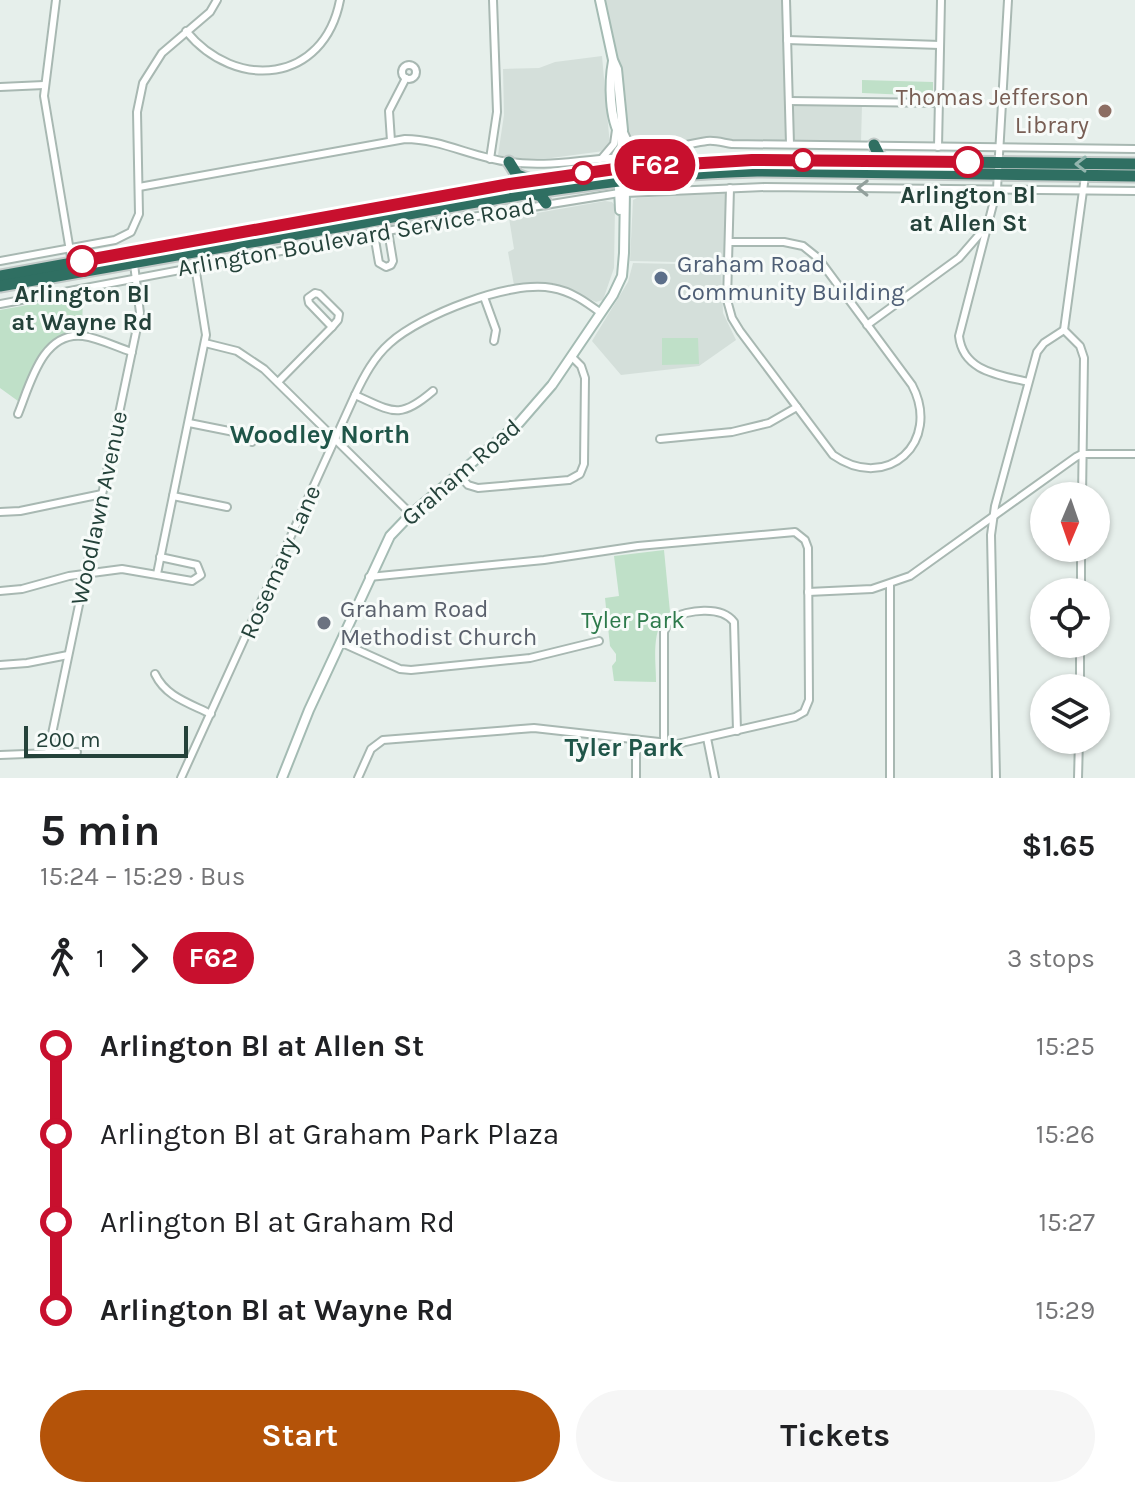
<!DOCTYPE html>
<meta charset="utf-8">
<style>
:root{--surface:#fff;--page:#f6f6f6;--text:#202124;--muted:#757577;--accent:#b45309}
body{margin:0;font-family:Karla,sans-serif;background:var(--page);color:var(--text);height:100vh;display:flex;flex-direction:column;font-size:30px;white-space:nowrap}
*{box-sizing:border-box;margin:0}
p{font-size:26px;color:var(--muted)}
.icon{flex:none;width:44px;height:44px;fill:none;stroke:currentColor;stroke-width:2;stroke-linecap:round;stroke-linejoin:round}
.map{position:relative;height:778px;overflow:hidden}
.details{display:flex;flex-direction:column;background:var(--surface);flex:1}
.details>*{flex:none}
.badge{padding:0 16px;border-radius:26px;font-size:28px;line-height:52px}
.needle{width:52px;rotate:182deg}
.fabs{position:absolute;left:1030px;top:482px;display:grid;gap:16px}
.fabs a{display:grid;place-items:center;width:80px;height:80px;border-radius:50%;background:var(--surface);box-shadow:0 2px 6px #0004;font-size:40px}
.scale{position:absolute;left:24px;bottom:20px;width:164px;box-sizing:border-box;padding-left:8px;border:4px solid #24423a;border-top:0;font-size:22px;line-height:28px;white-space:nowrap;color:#24423a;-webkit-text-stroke:6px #f7fbf9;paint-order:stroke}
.map>.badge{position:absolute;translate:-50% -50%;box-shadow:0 0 0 4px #fff}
.legs{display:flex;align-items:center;gap:12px;height:88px;padding:0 40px;font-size:26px}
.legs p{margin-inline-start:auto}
.head{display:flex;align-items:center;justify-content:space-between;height:136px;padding:0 40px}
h1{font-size:44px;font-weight:700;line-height:60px}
.button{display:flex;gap:16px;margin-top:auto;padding:16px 40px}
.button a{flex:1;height:92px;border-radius:48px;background:var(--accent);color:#fff;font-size:32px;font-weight:700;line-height:92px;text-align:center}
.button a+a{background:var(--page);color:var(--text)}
ul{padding:0 40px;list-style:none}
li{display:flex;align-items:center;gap:28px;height:88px;font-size:30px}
li i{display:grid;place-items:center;width:12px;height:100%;margin:0 10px;background:currentColor}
li i::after{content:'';width:20px;height:20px;margin:-10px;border:6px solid;border-radius:50%;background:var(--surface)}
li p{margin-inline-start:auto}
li:first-child i{background:linear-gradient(#0000 50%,currentColor 0)}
li:last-child i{background:linear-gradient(currentColor 50%,#0000 0)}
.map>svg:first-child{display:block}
</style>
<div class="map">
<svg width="1135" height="778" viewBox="0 0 1135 778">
<rect width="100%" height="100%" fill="#e6efeb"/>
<g fill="#d4dfda">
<polygon points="605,0 791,0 792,104 862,105 861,142 736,143 626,148 624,84"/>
<polygon points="602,56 610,146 604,151 551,158 515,159 498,155 504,115 503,69 539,68 555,62"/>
<polygon points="730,192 728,263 630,261 633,200 637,198"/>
<polygon points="605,201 612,202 615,206 614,268 603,300 596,302 569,289 540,284 514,285 508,252 514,249 509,218"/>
<polygon points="633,263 721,265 723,313 736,340 699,366 621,375 592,341 628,282"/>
</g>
<g fill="#bfe0c8">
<polygon points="862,80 933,82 933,96 862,93"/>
<path d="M 83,295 L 82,330 C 42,333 31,370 18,401 L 0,388 L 0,310 Z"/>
<polygon points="662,338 698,338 699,364 662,365"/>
<path d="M 664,550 L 670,612 C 650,628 656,659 656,682 L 614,681 L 612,666 L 616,661 L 616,654 L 610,646 L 605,598 L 619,596 L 614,556 Z"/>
</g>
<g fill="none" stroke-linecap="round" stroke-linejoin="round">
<defs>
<g id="street">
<polyline points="56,0 44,96 72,263"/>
<polyline points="786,0 790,144"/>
<path d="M 1008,0 L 997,189 L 959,336 C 963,372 1000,375 1028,382"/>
<path d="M 186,31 C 236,92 324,83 340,0"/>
<polyline points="787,40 940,45"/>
<circle cx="409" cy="72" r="7"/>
<polyline points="0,87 44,85"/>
<polyline points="789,101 939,103"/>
<path d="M 623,130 C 626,136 627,142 633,146 C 649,157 689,143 707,141 C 716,140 724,143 732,144 L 1135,149"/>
<polyline points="391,141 389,111 406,78"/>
<polyline points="938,147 941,0"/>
<polyline points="603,157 614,144 616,130"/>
<polyline points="490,159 497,112 493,0"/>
<path d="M 139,187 L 405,139 C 441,139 474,158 509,162 C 546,167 584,160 622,157"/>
<polyline points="625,193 765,187 1135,191"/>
<polyline points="374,234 379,263 386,267 391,265 393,261 388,231"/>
<path d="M 729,242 L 784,242 L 803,246 L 818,258 L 912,385 C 942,442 887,493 833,455 L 740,331 L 732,318 L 727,300 L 730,188"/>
<polyline points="0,261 115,240 131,232 139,214 137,112 143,83 162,53 210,12 217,0"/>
<polygon points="315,293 319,294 339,314 338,320 332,327 309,303 308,298"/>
<polyline points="484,297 496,330 494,341"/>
<polyline points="0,304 398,229 619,193"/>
<polyline points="867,325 959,258 985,228"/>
<polyline points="1064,330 1080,346 1084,358 1082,496"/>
<polyline points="1064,330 1085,176"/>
<polyline points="205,343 237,351 264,369 411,514"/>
<polyline points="278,382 332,327"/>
<path d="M 355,395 C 393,412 399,420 433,391"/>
<path d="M 18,414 C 30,385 42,331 83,336 C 99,338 116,347 132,352"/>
<polyline points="189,423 239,433 252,442"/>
<polyline points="660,439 732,432 769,423 797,407"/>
<polyline points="459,475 468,485 478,488 569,480 580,474 584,464 585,378 581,366 572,357"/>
<polyline points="173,496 227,507"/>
<polyline points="0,512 20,511 102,494"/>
<polyline points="157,574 206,335 195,266"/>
<polyline points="890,585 890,778"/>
<polyline points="0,591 22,589 69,576 122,569 192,581 201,575 197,565 160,557"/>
<polyline points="808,592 872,589 910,576 1076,457 1082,454 1135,454"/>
<polyline points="1081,592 1081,548"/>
<polyline points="340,642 400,669 411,670 530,658 599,641"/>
<polyline points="0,665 27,663 68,655"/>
<path d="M 155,674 C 166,697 189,703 211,714"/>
<polyline points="1080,688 1080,644"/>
<polyline points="707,738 715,778"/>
<polyline points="636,740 636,778"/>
<path d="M 664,743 L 664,632 L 670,619 C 688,610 721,605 734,622 L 737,731"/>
<polyline points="48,753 140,313 134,264"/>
<polyline points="0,755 77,752"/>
<path d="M 181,778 L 355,395 C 364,376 374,357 390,343 C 421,315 510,280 552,288 C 571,291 586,302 601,313"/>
<polyline points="358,778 371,749 383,740 534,728 677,744 795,717 804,712 809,700 808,548 805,540 795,532 638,546 544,560 369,577"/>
<polyline points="996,778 991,535 995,506 1037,352 1044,343 1064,330"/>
<polyline points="1078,778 1079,740"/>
</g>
<g id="secondary">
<path d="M 613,61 C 609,82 609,119 621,137"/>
<polyline points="620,210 619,188 622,181"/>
<polyline points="282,778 309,710 390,536 411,514 519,423 552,385 613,295 622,276 624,253 625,190 621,137 623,130 617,69 613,60 600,0"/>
</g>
<g id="highway">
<polyline points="874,145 880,157 886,161"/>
<polyline points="509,162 517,175 528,179"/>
<polyline points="531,193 541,196 546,203"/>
<polyline points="0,276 510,184 622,168 752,160 1135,164"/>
<path d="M 0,286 C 122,265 244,244 366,222 C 496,198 625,174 757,171 L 1135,176"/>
</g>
</defs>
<use href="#street" stroke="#a8b8b2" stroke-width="10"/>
<use href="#secondary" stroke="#a4bbb3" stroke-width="12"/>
<use href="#highway" stroke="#c2cac8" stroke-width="15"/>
<use href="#street" stroke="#fff" stroke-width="6"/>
<use href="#secondary" stroke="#fff" stroke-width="8"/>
<use href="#highway" stroke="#2f6f62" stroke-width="11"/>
</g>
<defs><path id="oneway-chevron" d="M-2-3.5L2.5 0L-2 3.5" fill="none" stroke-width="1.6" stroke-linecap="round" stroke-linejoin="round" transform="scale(2)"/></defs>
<use stroke="#93b5ae" href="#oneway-chevron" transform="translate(1081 164) rotate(-179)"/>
<use stroke="#92a09c" href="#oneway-chevron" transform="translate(863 188) rotate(-179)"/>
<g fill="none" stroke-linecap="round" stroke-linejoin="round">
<defs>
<polyline id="line-1" points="82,261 510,184 622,168 752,160 968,162"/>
</defs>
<use href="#line-1" stroke="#fff" stroke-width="18"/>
<use href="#line-1" stroke="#c8102e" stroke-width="12"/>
</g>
<circle fill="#8d6e63" stroke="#f7fbf9" stroke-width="3" cx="1105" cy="111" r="8"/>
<g fill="#fff" stroke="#c8102e" stroke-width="4">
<circle cx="803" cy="160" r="10"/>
<circle cx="968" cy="162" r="14"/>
<circle cx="583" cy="173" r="10"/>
<circle cx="82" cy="261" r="14"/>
</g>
<circle fill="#5c6f8a" stroke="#f7fbf9" stroke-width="3" cx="661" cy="278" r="8"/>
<circle fill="#6b7280" stroke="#f7fbf9" stroke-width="3" cx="324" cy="623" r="8"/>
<g text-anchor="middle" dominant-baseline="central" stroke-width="6" stroke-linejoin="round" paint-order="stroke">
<g font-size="24" fill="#785e54" stroke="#f7fbf9" text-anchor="end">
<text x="1089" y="97">Thomas Jefferson<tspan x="1089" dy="28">Library</tspan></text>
</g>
<g font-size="24" font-weight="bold" fill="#24423a" stroke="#f7fbf9">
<text x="968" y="195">Arlington Bl<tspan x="968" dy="28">at Allen St</tspan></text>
<text x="82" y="294">Arlington Bl<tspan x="82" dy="28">at Wayne Rd</tspan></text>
</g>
<g font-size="24" fill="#24423a" stroke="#f7fbf9">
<text transform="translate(356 237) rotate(-10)">Arlington Boulevard Service Road</text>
<text transform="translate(461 472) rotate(-41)">Graham Road</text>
<text transform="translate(99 508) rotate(-78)">Woodlawn Avenue</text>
<text transform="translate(280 562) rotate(-66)">Rosemary Lane</text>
</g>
<g font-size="24" fill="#4e5e75" stroke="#f7fbf9" text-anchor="start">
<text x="677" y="264">Graham Road<tspan x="677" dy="28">Community Building</tspan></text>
</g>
<g font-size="24" fill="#5b616d" stroke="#f7fbf9" text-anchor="start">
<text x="340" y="609">Graham Road<tspan x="340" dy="28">Methodist Church</tspan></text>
</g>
<g font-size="24" fill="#2d7a4b" stroke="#f7fbf9">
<text x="633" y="620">Tyler Park</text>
</g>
<g font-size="26" font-weight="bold" fill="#1f5548" stroke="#f7fbf9">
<text x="320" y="434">Woodley North</text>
<text x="624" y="747">Tyler Park</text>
</g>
</g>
</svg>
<div class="fabs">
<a><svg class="needle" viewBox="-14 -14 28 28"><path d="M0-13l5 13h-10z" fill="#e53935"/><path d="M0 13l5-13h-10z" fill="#757577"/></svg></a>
<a><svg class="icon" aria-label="locate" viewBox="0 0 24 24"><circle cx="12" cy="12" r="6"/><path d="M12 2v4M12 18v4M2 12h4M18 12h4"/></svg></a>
<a><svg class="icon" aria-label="layers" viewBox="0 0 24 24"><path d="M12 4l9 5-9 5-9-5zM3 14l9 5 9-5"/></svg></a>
</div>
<div class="scale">200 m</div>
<b class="badge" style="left:655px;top:165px;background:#c8102e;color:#fff">F62</b>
</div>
<section class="details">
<div class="head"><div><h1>5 min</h1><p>15:24 – 15:29 · Bus</p></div><b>$1.65</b></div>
<div class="legs"><svg class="icon" aria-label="walk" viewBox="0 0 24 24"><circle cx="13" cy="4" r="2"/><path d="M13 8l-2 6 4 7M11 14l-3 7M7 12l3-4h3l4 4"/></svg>1<svg class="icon" aria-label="forward" viewBox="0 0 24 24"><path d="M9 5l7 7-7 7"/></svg><b class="badge" style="background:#c8102e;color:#fff">F62</b><p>3 stops</p></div>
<ul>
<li><i style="color:#c8102e"></i><b>Arlington Bl at Allen St</b><p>15:25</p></li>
<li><i style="color:#c8102e"></i><span>Arlington Bl at Graham Park Plaza</span><p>15:26</p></li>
<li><i style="color:#c8102e"></i><span>Arlington Bl at Graham Rd</span><p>15:27</p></li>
<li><i style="color:#c8102e"></i><b>Arlington Bl at Wayne Rd</b><p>15:29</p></li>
</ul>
<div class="button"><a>Start</a><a>Tickets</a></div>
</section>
